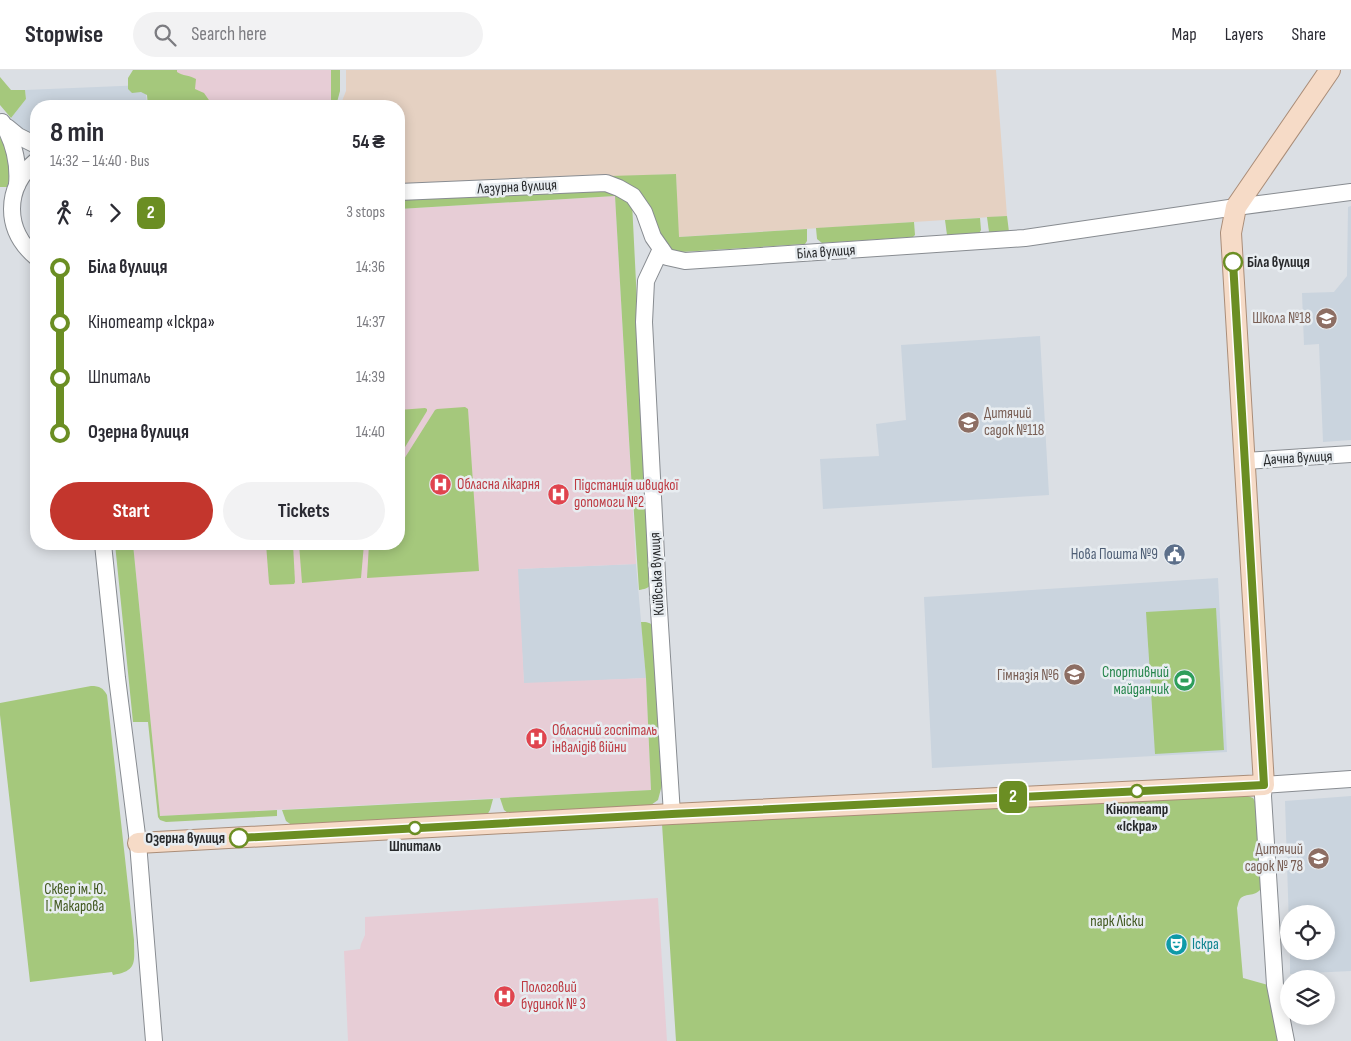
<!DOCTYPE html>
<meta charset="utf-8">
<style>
:root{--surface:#fff;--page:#f2f2f3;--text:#2b2b33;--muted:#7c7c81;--line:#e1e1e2;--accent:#c3362d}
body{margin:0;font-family:"Sofia Sans Condensed",sans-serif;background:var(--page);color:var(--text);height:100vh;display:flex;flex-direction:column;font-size:19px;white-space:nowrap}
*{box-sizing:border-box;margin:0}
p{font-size:16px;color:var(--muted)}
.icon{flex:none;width:28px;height:28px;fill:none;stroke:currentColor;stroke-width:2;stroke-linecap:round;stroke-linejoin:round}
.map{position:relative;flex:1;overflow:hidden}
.sheet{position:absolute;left:30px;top:30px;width:375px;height:450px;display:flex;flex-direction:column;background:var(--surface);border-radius:20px;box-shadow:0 2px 12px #0003}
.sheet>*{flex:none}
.badge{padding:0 10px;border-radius:8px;font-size:18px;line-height:32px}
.tools{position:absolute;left:1280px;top:835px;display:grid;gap:10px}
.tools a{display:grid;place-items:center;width:55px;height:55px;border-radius:50%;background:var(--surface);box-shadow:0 2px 12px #0003;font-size:25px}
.map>.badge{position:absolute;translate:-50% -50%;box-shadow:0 0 0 2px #fff}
.legs{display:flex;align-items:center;gap:8px;height:55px;padding:0 20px;font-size:16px}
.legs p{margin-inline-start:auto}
.overview{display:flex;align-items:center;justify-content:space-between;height:85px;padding:0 20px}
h1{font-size:28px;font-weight:700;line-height:38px}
.action{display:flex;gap:10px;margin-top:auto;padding:10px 20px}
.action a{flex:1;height:58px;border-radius:30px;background:var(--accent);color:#fff;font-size:20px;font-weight:700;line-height:58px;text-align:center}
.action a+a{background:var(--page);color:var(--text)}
ul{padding:0 20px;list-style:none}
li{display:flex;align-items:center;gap:18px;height:55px;font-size:19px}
li i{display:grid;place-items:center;width:8px;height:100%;margin:0 6px;background:currentColor}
li i::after{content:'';width:12px;height:12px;margin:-6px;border:4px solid;border-radius:50%;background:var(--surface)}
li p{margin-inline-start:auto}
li:first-child i{background:linear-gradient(#0000 50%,currentColor 0)}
li:last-child i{background:linear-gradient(currentColor 50%,#0000 0)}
header{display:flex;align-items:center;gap:30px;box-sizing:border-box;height:70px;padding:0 25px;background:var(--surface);border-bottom:1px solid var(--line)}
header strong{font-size:24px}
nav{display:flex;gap:28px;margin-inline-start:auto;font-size:18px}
.search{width:350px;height:45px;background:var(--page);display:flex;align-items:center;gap:12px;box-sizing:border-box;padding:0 18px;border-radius:28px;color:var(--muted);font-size:19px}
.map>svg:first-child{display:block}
</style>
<header>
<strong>Stopwise</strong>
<div class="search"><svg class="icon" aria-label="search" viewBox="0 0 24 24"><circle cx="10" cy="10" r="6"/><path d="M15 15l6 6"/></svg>Search here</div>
<nav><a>Map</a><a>Layers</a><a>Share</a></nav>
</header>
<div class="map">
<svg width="1351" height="971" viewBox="0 0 1351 971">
<rect width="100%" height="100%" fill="#dbdfe4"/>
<g fill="#cad4de">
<polygon points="145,15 147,36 36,36 36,69 20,59 11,48 26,29 25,20"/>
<polygon points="1351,136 1351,370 1323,372 1319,274 1304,275 1302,223 1334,222 1347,206 1348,137"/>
<polygon points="1040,266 1049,425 823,439 820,389 879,386 876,354 906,350 901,275"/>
<polygon points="636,494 646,608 524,614 517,499"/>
<polygon points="1218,508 1227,682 932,698 924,527"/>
<polygon points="1351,726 1351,901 1290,904 1290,881 1326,881 1326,844 1289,844 1289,856 1285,731"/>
</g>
<polygon fill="#e5d1c2" points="346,0 996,0 1007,146 678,167 676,104 399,115 399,36 340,36 346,21"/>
<g fill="#e7cdd6">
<polygon points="158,0 331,0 331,36 160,36"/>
<polygon points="615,126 636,494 518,499 524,613 646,608 651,720 160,746 133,474 399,474 399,139"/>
<polygon points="658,828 667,971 348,971 344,881 360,879 361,874 365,865 365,847"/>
</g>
<g fill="#a5c87c">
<path d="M 133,0 L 177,0 L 177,2 C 183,6 189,5 196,9 L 195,19 L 204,23 L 211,33 L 210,36 L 148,36 L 147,25 L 141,22 L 132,23 L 128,19 L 128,8 Z"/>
<polygon points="331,0 340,0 340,21 336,36 331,36"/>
<polygon points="0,7 11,20 25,20 26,29 11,48 0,35"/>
<path d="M 0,67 C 10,86 14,97 7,117 L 0,117 Z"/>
<polygon points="676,104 679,167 807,159 807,171 805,174 681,182 671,180 610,106"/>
<polygon points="608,117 632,132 646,414 645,418 642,420 632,421 615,126 399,139 399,129"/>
<polygon points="1007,146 1009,162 991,163 989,162 987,147"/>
<polygon points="980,148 981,160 979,164 949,166 947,165 945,150"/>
<polygon points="914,152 915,165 913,167 822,173 817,169 816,158"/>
<polygon points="465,337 468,339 479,501 367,508 369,474 399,474 399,397 435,340 437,339"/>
<polygon points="425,338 427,339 427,341 399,387 399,340"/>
<path d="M 633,428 C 640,428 643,429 646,436 L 651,514 C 648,519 644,519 639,520 Z"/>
<polygon points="115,474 133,474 160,746 277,740 277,746 166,752 160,750 158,747 148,652 133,652"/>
<polygon points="266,474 293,474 295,512 294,514 270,515 269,513"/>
<polygon points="299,474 364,474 361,508 302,513"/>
<polygon points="1216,538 1224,680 1155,684 1146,542"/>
<path d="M 641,552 C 647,552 650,552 654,557 L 662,715 L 658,730 L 651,735 L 508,743 L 504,740 L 500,728 L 651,720 L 646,608 Z"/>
<path d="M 91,616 C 100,616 103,618 107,625 L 134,870 C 134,892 138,901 113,905 L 112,902 L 30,912 L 0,645 L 0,633 Z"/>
<path d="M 1245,725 L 1253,728 L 1257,735 L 1262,817 C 1256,828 1246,822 1240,829 C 1238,832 1238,835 1237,838 L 1243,908 L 1268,915 L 1279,971 L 676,971 L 662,754 Z"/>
<polygon points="493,729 490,740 487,745 293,756 286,751 282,740"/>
</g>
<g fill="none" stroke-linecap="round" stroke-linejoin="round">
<defs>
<g id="minor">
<path d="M 2,52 C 14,72 19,92 17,115"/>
<polyline points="7,57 18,66 36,75"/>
<path d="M 36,91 C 4,118 4,160 36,187"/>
<polyline points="399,122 606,113 619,118 633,126 644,142 653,167 667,187 685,191 1025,168 1236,137 1351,122"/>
<polyline points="661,179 646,211 644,252 658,524 672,744"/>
<polyline points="1245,391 1351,384"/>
<polyline points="103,474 117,608 138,773 154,971"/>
<polyline points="1286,971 1275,915 1263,726 1264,715 1351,709"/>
</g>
<polyline id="major" points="138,773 672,744 1264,715 1231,163 1236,137 1330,0"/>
</defs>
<use href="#minor" stroke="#888c91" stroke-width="18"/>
<use href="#major" stroke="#aa8d78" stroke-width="22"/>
<use href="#minor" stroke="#fff" stroke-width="16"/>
<use href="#major" stroke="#f6dbc7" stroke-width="20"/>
</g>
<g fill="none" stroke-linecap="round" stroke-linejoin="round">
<defs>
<polyline id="line-1" points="239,768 672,744 1264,715 1233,192"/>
</defs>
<use href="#line-1" stroke="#fff" stroke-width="11"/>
<use href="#line-1" stroke="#6b8e23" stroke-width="8"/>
</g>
<defs>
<symbol id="school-disc" viewBox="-11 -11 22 22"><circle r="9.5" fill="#8d6e63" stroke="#e8edf1"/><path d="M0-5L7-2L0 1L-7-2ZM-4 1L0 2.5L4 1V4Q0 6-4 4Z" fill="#fff"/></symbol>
<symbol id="hospital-disc" viewBox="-11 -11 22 22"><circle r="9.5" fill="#e0444e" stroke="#e8edf1"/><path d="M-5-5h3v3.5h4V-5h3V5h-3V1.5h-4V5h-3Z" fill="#fff"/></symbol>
<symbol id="civic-disc" viewBox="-11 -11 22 22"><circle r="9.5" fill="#5c6f8a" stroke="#e8edf1"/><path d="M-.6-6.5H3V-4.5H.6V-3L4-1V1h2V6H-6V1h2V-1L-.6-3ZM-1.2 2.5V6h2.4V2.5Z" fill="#fff"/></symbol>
<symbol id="stadium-disc" viewBox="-11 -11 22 22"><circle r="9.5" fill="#2e9e5b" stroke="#e8edf1"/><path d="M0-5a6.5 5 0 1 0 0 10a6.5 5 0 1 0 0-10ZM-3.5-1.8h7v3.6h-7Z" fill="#fff"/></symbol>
<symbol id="theatre-disc" viewBox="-11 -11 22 22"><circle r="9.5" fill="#0f9aa8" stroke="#e8edf1"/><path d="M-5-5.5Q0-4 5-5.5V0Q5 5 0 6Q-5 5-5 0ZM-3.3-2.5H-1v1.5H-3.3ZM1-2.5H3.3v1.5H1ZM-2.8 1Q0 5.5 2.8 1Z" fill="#fff"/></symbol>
</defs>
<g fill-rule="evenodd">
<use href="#school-disc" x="1314" y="236" width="25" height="25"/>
<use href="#school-disc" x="956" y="340" width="25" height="25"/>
<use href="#hospital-disc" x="428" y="402" width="25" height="25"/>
<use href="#hospital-disc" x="546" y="412" width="25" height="25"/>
<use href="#civic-disc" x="1162" y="472" width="25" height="25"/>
<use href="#school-disc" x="1062" y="592" width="25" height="25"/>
<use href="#stadium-disc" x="1172" y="598" width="25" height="25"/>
<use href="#hospital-disc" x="524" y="656" width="25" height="25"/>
<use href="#school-disc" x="1306" y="776" width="25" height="25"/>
<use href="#theatre-disc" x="1164" y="862" width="25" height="25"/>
<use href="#hospital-disc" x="492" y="914" width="25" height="25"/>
</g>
<g fill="#fff" stroke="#6b8e23" stroke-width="2.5">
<circle cx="1233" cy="192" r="9"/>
<circle cx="1137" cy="721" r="6"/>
<circle cx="415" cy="758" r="6"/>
<circle cx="239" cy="768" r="9"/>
</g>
<g text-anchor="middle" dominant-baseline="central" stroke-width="5" stroke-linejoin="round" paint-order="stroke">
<g font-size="15" fill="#282a2c" stroke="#e8edf1">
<text transform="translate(517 117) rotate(-3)">Лазурна вулиця</text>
<text transform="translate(826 182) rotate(-4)">Біла вулиця</text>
<text transform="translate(1298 388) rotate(-3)">Дачна вулиця</text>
<text transform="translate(657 504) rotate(-93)">Київська вулиця</text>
</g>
<g font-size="15" font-weight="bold" fill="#282a2c" stroke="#e8edf1">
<text x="1247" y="192" text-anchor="start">Біла вулиця</text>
<text x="1137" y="739">Кінотеатр<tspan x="1137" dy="17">«Іскра»</tspan></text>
<text x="225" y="768" text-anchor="end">Озерна вулиця</text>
<text x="415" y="776">Шпиталь</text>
</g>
<g font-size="15" fill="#785e54" stroke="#e8edf1" text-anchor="end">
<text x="1311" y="248">Школа №18</text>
<text x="984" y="343" text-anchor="start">Дитячий<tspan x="984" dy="17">садок №118</tspan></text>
<text x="1059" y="605">Гімназія №6</text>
<text x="1303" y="779">Дитячий<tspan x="1303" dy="17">садок № 78</tspan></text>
</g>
<g font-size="15" fill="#be3a42" stroke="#e8edf1" text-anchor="start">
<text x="457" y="414">Обласна лікарня</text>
<text x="574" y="415">Підстанція швидкої<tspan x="574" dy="17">допомоги №2</tspan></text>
<text x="552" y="660">Обласний госпіталь<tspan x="552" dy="17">інвалідів війни</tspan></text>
<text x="521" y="917">Пологовий<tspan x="521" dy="17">будинок № 3</tspan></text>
</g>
<g font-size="15" fill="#4e5e75" stroke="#e8edf1" text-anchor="end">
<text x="1158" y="484">Нова Пошта №9</text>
</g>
<g font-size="15" fill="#27864d" stroke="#e8edf1" text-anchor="end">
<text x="1169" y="602">Спортивний<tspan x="1169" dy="17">майданчик</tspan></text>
</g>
<g font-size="15" fill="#41581f" stroke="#e8edf1">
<text x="75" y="819">Сквер ім. Ю.<tspan x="75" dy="17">І. Макарова</tspan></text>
<text x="1117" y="851">парк Ліски</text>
</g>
<g font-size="15" fill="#0d838f" stroke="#e8edf1" text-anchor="start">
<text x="1192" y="874">Іскра</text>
</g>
</g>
</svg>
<div class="tools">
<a><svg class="icon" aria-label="locate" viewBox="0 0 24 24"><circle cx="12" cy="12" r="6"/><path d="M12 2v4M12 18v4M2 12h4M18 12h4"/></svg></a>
<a><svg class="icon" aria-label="layers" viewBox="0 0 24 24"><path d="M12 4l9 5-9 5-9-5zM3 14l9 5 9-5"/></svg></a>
</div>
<b class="badge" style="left:1013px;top:727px;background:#6b8e23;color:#fff">2</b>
<section class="sheet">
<div class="overview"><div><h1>8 min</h1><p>14:32 – 14:40 · Bus</p></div><b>54 ₴</b></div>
<div class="legs"><svg class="icon" aria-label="walk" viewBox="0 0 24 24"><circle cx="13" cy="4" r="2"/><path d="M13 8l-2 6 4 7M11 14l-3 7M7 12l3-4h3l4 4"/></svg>4<svg class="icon" aria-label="forward" viewBox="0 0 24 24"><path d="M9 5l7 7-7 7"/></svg><b class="badge" style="background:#6b8e23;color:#fff">2</b><p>3 stops</p></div>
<ul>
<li><i style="color:#6b8e23"></i><b>Біла вулиця</b><p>14:36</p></li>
<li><i style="color:#6b8e23"></i><span>Кінотеатр «Іскра»</span><p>14:37</p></li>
<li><i style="color:#6b8e23"></i><span>Шпиталь</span><p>14:39</p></li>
<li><i style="color:#6b8e23"></i><b>Озерна вулиця</b><p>14:40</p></li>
</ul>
<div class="action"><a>Start</a><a>Tickets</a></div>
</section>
</div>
